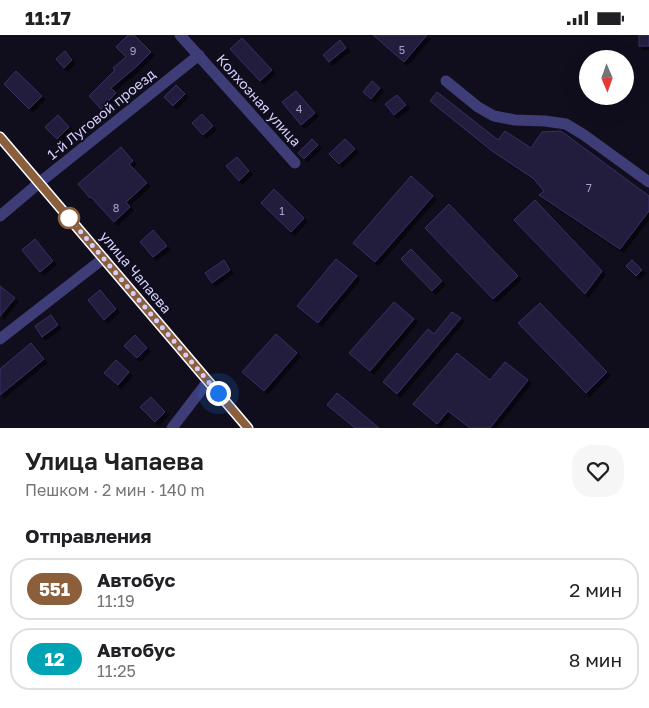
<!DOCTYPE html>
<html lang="ru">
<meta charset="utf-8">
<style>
:root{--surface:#fff;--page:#f6f6f6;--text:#202124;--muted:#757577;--line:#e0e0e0}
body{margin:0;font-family:"Golos Text",sans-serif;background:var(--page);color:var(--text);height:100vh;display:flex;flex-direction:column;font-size:19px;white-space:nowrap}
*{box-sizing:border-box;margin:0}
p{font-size:16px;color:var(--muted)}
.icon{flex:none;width:28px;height:28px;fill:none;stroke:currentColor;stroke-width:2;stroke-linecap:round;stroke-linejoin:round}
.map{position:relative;height:393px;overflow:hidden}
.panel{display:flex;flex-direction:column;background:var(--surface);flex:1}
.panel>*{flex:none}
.badge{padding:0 10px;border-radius:16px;font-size:18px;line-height:32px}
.needle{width:32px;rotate:178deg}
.controls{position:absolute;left:579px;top:15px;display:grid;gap:10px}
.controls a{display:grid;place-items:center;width:55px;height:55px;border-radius:50%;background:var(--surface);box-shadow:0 5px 20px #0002;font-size:25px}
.you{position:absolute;width:25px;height:25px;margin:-12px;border:4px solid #fff;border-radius:50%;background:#1a73e8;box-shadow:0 0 0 8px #1a73e833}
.map>.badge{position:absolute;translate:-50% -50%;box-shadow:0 0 0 2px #fff}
h2{padding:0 25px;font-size:19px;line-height:45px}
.round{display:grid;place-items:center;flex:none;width:52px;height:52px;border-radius:20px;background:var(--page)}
.summary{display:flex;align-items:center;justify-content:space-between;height:85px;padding:0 25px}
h1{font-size:24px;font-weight:600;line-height:38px}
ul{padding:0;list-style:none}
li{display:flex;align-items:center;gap:15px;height:62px;margin:0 10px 8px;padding:0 15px;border:2px solid var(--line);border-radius:20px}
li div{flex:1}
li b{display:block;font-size:19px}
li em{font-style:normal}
li .badge{min-width:55px;font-weight:700;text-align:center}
.status{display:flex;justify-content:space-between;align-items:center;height:35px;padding:0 25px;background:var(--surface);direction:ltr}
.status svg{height:14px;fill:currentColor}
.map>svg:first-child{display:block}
</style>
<div class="status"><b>11:17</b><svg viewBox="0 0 49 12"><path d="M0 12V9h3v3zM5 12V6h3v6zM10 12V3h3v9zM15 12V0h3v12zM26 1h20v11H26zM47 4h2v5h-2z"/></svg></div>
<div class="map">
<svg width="649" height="393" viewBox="0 0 649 393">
<defs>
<filter id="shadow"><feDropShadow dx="3.5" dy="3.5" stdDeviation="0" flood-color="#0009"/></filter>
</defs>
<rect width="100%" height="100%" fill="#100e1d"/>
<g fill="#211c3d" stroke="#393066" filter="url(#shadow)">
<polygon points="128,0 134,0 151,17 137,31 111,53 116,58 101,74 89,61 115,35 113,33 126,22 116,12"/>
<polygon points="373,0 427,0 404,27"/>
<rect x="639" y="0" width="10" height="11"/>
<polygon points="242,3 272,35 260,46 230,14"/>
<polygon points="340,5 346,13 329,27 323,20"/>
<polygon points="65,16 72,25 64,33 56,24"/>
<polygon points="16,36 42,61 29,74 4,49"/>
<polygon points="372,46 380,53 371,64 363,57"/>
<polygon points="176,50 185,59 173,71 164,62"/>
<polygon points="296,56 315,78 301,90 282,67"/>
<polygon points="437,57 498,105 505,96 531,113 542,97 561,96 649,161 649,176 620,214 539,160 544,156 534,144 492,116 430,66"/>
<polygon points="397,60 406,70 394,80 385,69"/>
<polygon points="202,79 213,91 203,100 192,88"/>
<polygon points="58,80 69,92 57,104 45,92"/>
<polygon points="312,104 318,110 304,124 298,118"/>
<polygon points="345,104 355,114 339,129 329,119"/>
<polygon points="121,112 133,126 129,129 147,148 126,167 130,172 114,187 91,162 90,163 78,149"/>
<polygon points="237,122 249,136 239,146 226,131"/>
<polygon points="411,141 433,161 375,227 353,208"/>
<polygon points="274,154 304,183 291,197 261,168"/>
<polygon points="535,165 602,236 585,259 514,185"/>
<polygon points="449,169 518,241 493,264 425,193"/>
<polygon points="153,195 167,211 153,222 140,207"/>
<polygon points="35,204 53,226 40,237 22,215"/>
<polygon points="411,214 442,246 432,256 401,224"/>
<polygon points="336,224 357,241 318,288 297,271"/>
<polygon points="224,225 230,235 212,248 205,238"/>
<polygon points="632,225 642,235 636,241 626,231"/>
<polygon points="0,251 15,263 0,281"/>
<polygon points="100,255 116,274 104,285 88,265"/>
<polygon points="394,267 414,284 370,336 349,318"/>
<polygon points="540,268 607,337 586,358 518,288"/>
<polygon points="452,277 461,283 397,359 383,347 428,294 434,299"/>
<polygon points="51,280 58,290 42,302 35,291"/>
<polygon points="276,299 297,318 264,356 242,337"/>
<polygon points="135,300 147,313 137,323 124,311"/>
<polygon points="31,308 44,324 0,360 0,334"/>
<polygon points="457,318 490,345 505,327 528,345 490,393 470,393 448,376 437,389 413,369"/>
<polygon points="116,325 129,337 118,350 104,338"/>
<polygon points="337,358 379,393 355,393 327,370"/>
<polygon points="151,362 165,377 155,387 140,372"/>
</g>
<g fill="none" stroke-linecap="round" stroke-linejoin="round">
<g stroke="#3e3d78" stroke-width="11">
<polyline points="180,0 295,128"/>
<polyline points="446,46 478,72 494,81 515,85 545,86 566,89 584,100 649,147"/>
<polyline points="0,102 248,393"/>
<polyline points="0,181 39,148 199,20"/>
<polyline points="0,304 104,223"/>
<polyline points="172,393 208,346"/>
</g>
</g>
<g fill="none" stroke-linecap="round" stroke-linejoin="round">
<defs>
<polyline id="line" points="0,102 248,393"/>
</defs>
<use href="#line" stroke="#fff" stroke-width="11"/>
<use href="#line" stroke="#8b5e3c" stroke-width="8"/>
<polyline stroke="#d2cffb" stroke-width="5" stroke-dasharray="0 9" points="69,183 218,358"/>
</g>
<circle fill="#fff" stroke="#8b5e3c" stroke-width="2.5" cx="69" cy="183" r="10"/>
<g text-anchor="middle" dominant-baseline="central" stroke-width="4" stroke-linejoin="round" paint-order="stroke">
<g font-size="11" fill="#a6a2cc">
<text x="402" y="14">5</text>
<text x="133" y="15">9</text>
<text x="299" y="73">4</text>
<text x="589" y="152">7</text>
<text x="116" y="172">8</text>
<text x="282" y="175">1</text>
</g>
<g font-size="14" fill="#d2cffb" stroke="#100e1d">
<text transform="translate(259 65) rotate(48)">Колхозная улица</text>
<text transform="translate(101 79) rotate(-39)">1-й Луговой проезд</text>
<text transform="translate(136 237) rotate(50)">улица Чапаева</text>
</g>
</g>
</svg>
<div class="controls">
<a><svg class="needle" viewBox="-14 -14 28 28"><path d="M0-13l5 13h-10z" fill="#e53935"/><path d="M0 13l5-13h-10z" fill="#757577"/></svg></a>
</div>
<div class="you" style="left:218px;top:358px"></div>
</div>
<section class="panel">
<div class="summary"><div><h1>Улица Чапаева</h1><p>Пешком · 2 мин · 140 m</p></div><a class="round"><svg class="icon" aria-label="heart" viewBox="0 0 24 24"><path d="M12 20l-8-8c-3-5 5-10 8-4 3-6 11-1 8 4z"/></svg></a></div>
<h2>Отправления</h2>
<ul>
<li><span class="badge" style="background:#8b5e3c;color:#fff">551</span><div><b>Автобус</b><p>11:19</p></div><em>2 мин</em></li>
<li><span class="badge" style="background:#00a3b4;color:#fff">12</span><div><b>Автобус</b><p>11:25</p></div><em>8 мин</em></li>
</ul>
</section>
